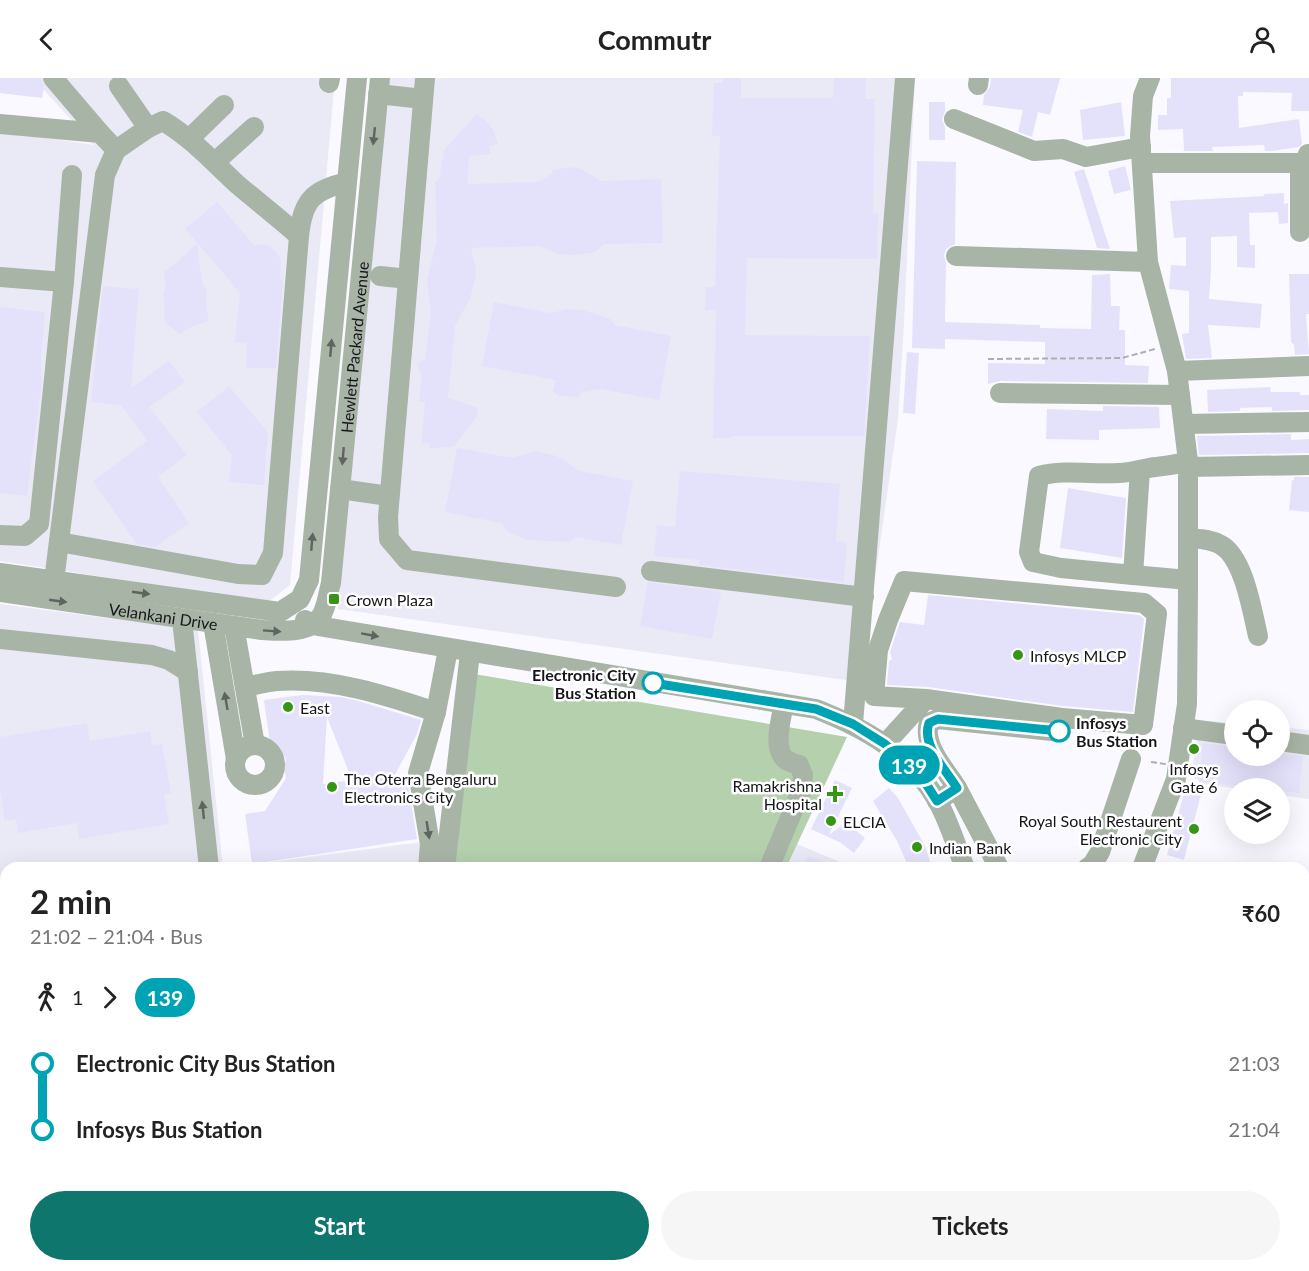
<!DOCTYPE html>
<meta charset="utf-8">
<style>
:root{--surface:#fff;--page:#f6f6f6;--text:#222;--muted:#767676;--accent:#0f766e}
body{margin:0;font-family:Lato,sans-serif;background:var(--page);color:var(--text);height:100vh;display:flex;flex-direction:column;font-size:22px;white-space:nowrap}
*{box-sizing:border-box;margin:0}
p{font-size:20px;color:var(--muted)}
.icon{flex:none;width:33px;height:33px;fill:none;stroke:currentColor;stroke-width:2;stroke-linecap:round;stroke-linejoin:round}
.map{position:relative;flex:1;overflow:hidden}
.details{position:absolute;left:0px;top:784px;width:1310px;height:410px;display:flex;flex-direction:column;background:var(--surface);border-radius:18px 18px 0 0;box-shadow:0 6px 24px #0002}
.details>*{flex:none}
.badge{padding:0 12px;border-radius:20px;font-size:21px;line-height:39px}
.fabs{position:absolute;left:1224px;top:622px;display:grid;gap:12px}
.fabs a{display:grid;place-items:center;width:66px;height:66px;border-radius:50%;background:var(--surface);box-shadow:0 6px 24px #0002;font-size:30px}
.map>.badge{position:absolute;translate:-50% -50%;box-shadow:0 0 0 3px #fff}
.legs{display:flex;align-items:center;gap:9px;height:66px;padding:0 30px;font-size:20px}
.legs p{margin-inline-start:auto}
.overview{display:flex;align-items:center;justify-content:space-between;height:102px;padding:0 30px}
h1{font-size:33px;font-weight:700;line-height:45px}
.cta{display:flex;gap:12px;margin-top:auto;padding:12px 30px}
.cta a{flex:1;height:69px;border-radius:36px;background:var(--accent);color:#fff;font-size:24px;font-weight:700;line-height:69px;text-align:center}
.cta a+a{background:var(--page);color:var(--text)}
ul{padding:0 30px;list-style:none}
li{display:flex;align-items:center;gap:21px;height:66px;font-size:22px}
li i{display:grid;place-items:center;width:9px;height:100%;margin:0 8px;background:currentColor}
li i::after{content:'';width:15px;height:15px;margin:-8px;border:4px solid;border-radius:50%;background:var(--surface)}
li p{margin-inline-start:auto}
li:first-child i{background:linear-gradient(#0000 50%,currentColor 0)}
li:last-child i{background:linear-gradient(currentColor 50%,#0000 0)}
header{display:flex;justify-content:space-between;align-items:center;height:78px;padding:0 30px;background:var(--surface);font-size:27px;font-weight:700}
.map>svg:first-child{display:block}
</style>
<header><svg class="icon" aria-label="back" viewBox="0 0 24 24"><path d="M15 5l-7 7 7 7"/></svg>Commutr<svg class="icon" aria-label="person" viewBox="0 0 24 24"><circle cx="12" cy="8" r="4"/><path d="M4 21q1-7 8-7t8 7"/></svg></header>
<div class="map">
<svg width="1309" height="1193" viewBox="0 0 1309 1193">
<rect width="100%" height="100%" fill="#faf9ff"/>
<g fill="#eae9f6">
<polygon points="33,0 335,0 290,507 268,524 0,483 0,53 94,67"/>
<polygon points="386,0 915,0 904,245 898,341 860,604 338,531"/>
<polygon points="0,526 198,552 223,790 6,790 6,1149 0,1149"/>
<polygon points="1200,642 1234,645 1234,678 1280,678 1280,649 1309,652 1309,721 1280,717 1280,711 1238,711 1205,706 1191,698"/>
<polygon points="444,761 440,790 226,790"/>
<polygon points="797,766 854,790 786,790"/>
<polygon points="1309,818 1309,1193 1130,1193 1130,1188 1304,1188 1304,856 1305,856"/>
</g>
<g fill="#b4d0ad">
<polygon points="474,596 847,659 786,790 448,790"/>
<polygon points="497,1188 799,1188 797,1193 497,1193"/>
</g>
<g fill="#e4e2fb" fill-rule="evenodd">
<polygon points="0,0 41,0 44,8 42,20 0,15"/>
<polygon points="723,0 741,0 741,20 833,20 834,0 866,0 865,21 875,21 873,135 878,135 877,181 747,180 745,257 870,258 864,358 731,358 730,360 713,360 716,232 705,232 706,209 715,209 720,58 712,58 714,5 723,5"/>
<polygon points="991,0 1060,0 1050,37 1038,34 1032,59 1018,54 1023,32 983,27 984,17 990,9"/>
<polygon points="1171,0 1309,0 1309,33 1291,33 1292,15 1243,14 1243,18 1238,18 1239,50 1299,41 1302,66 1299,69 1272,73 1265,73 1264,67 1212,69 1213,73 1184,73 1183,51 1158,52 1158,37 1167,37 1167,20 1171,20"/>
<polygon points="929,24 945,24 945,33 942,42 945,49 945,62 929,62"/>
<polygon points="1121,24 1125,58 1083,62 1080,32"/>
<polygon points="477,36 485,42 492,50 498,65 489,68 491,76 469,78 467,106 538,104 553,95 552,92 573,89 581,91 601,103 661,101 663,165 604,166 595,174 573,177 557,176 540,168 471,170 476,191 475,202 470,221 455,248 448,320 478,330 476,340 454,368 430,371 429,365 421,366 425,324 419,324 422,295 419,293 418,287 420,283 425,282 431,235 427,201 437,162 435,104 439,101 444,72"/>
<polygon points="917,83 956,84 955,166 946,171 944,177 946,185 945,244 1040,247 1040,250 1091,251 1092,197 1110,196 1111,228 1120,228 1119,252 1125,252 1125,287 1149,288 1148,305 1000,303 988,306 988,285 1045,286 1045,264 945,261 945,271 912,270"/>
<polygon points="1125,88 1131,112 1114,116 1108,93"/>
<polygon points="1084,91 1110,171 1097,170 1074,94"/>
<polygon points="1284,115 1284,126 1288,125 1288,145 1279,146 1278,134 1249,135 1250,167 1255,167 1255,190 1237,189 1237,158 1211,159 1211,191 1209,221 1262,226 1260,250 1208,247 1212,280 1186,281 1182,256 1189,255 1189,213 1169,211 1171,187 1186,188 1186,159 1174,160 1170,123 1264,118 1264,116"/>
<polygon points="217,124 254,167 261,166 270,168 279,178 281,184 280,199 283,203 276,290 246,290 247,265 235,264 240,215 185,151"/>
<polygon points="197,166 202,205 207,212 206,228 209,243 193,248 179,256 164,243 165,230 163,217 166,206 164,193 174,187"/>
<polygon points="1289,196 1309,196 1309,236 1306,236 1309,276 1295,277 1294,267 1291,264"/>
<polygon points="103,208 139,211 131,310 169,283 185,304 149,329 187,377 158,399 189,445 155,469 137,466 93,403 148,363 121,327 91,324"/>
<polygon points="494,224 551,235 567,231 583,232 602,238 610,241 615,247 671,258 659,322 601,311 581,314 579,319 558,318 553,313 556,302 482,288"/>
<polygon points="0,229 45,234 41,279 42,303 27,418 0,415"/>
<polygon points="907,274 919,275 915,336 903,335"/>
<polygon points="229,308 268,354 264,407 229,404 232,377 197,334"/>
<polygon points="1270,309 1271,314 1300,314 1300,317 1309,317 1309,332 1272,333 1272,329 1240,330 1240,333 1208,334 1207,312"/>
<polygon points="1103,328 1159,329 1160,350 1099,352 1099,362 1046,361 1047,331 1103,333"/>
<polygon points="1291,356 1291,362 1309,361 1309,375 1199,377 1197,358"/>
<polygon points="457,370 513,380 536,373 557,378 580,393 633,403 621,467 575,459 570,464 526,462 507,453 501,445 445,434"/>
<polygon points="680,393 840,406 836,463 847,464 844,504 699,487 699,482 654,478 657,447 675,449"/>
<polygon points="1294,399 1309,399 1309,434 1289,432 1292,402 1294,402"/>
<polygon points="1068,410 1126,420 1122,480 1060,470"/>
<polygon points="648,504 721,514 712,561 640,548"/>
<polygon points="928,517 1139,537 1144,541 1133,634 1063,628 928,609 887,607 889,583 892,581 890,574 900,544 924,547"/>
<path d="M 303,617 L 340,619 L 355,622 L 421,642 L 417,656 L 392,702 L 407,700 L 417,761 L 252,786 L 245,736 L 265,733 L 286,700 L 284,690 L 286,680 L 275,672 L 271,672 L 264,622 ZM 327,639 L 352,702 L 323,706 Z"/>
<polygon points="87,645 90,663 150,653 152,667 162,666 171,715 164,716 169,746 79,761 77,745 18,755 16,741 5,743 0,712 0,659"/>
<polygon points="1203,665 1234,669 1234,678 1280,678 1280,675 1303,678 1299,715 1280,713 1280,711 1199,704"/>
<polygon points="835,702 852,710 829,757 848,743 856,747 854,751 865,760 854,775 841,765 811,751"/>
<polygon points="889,710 898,720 925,768 932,790 909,790 897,763 873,723"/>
<polygon points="1185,712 1201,716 1184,782 1167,777"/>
<polygon points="808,778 837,790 802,790"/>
</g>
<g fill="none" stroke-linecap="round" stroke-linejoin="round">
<polyline stroke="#aeadb3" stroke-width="2" stroke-dasharray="6 3" stroke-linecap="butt" points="988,281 1122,280 1155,271"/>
<g stroke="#a8b4a5" stroke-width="20">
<polyline points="53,0 100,55"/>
<polyline points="425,0 388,439 389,461 407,482 616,509"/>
<polyline points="329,5 330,0"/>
<polyline points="978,7 979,0"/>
<polyline points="119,8 148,50"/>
<polyline points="378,16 423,21"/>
<polyline points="954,41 1034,73 1063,71 1086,79 1141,69"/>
<polyline points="0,46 100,55 116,72 105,97 54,503"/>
<polyline points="189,61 224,27"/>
<polyline points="215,84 254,49"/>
<polyline points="1142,85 1304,85"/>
<polyline points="1300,154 1300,96 1308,76"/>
<path d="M 299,158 C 303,122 312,113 347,104"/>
<polyline points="956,178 1148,184"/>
<polyline points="380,198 408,201"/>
<polyline points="0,199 64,204 39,446 25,458 0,457"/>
<polyline points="64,204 72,97"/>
<polyline points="1177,293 1309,288"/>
<polyline points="1000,315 1180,317"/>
<polyline points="1184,346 1309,344"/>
<polyline points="1189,389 1309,387"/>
<path d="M 1140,392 L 1133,497 L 1061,490 L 1033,484 L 1029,474 L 1039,398 C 1065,391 1093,397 1119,395 C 1132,395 1144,390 1156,389 C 1168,387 1177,387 1188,383"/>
<polyline points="340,411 389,418"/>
<path d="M 1188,460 C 1199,461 1211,461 1221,467 C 1244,480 1252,533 1258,558"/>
<path d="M 59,464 L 238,496 L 262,497 L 273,475 L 299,158 C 279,140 258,124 238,107 C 214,85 192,60 163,43 L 148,50 L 116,72"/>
<polyline points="651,493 864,519"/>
<polyline points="0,495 280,534 300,521 309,502 357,0"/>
<polyline points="1133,497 1188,502"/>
<path id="s1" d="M 0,514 L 262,552 C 281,553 310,556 321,538 C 327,529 328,515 331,505 L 380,0"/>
<polyline points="182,541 209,790"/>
<path d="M 305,542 L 312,547 L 816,631 C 864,650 910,675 937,722 C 949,743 956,768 965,790"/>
<polyline points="213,545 236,681"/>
<polyline points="234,548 255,667"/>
<polyline points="0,561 152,577 169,582 188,594"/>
<path d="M 245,609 C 255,607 266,604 277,603 C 330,599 386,617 436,634"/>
<polyline points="853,646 905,0"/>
<polyline points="1183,650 1234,657"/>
<polyline points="1280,663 1309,667"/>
<polyline points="885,666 926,621 1062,640 1143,647 1157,536 1144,525 904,503 888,542 878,572 874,618 926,621"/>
<circle cx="255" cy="687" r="20"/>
<polyline points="957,710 999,790"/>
<path d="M 937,723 L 957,710 C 946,692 922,667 929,645 L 938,641 L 1061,654"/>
<polyline points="428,790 430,766 418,695 436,634 448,571"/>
<polyline points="445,790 470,575"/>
<path d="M 769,790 L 802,711 L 803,697 L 799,687 C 795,686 790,684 786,682 C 772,671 781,641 784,626"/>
<polyline points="1087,790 1092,787 1100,774 1131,681"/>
<polyline points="1142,790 1176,701 1187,626 1188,514 1188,383 1177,293 1148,184 1140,58 1143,18 1150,0"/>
<polyline points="1304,882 1309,883"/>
<polyline points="0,1080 6,1080"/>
<polyline points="814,1193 815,1188"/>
<polyline points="1031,1193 1031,1188"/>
<polyline points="1142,1193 1142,1188"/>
</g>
<polyline stroke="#aeadb3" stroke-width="2" stroke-dasharray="6 3" stroke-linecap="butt" points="1151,684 1207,692"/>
</g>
<defs><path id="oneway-solid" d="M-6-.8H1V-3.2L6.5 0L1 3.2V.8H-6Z" transform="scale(1.5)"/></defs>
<g fill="#5f6460">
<use href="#oneway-solid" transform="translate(374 58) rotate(96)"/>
<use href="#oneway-solid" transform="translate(331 270) rotate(-85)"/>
<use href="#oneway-solid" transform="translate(343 378) rotate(95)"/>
<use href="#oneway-solid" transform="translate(312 464) rotate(-85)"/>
<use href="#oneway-solid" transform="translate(141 515) rotate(8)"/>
<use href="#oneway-solid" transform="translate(58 523) rotate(8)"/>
<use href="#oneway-solid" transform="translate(272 553) rotate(4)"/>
<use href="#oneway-solid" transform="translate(370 557) rotate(10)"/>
<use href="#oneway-solid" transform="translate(226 623) rotate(-100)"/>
<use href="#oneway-solid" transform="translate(203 732) rotate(-96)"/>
<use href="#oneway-solid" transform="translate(428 752) rotate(81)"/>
</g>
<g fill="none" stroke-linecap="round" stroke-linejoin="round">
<defs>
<path id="line-1" d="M 653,605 L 816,631 L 853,646 L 885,666 L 921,698 L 937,723 L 957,710 C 946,692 921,667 929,645 L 938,641 L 1059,653"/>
</defs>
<use href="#line-1" stroke="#fff" stroke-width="14"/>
<use href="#line-1" stroke="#00a3b4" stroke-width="9"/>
</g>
<g fill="#369514" stroke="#fff" stroke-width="2">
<rect x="328" y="515" width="12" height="12" rx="3"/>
<circle cx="1018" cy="577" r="6"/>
<circle cx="288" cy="629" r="6"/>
<circle cx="1194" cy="671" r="6"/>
<circle cx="332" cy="709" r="6"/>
<path d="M832 707h6v6h6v6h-6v6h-6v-6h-6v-6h6z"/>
<circle cx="831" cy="743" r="6"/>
<circle cx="1194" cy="751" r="6"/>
<circle cx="917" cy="769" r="6"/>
</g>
<g fill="#fff" stroke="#00a3b4" stroke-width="3">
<circle cx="653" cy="605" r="10"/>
<circle cx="1059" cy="653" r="10"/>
</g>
<g text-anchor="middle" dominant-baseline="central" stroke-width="5" stroke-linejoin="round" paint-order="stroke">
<g font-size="16" fill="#16151a" stroke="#fff">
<text stroke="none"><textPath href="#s1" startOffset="600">Hewlett Packard Avenue</textPath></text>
<text stroke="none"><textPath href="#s1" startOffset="165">Velankani Drive</textPath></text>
</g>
<g font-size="16" fill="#16151a" stroke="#fff" text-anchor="start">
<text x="346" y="521">Crown Plaza</text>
<text x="1030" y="577">Infosys MLCP</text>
<text x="300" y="629">East</text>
<text x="1194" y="690" text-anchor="middle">Infosys<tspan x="1194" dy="18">Gate 6</tspan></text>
<text x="344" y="700">The Oterra Bengaluru<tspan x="344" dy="18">Electronics City</tspan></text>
<text x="822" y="707" text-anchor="end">Ramakrishna<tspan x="822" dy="18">Hospital</tspan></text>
<text x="1182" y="742" text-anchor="end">Royal South Restaurent<tspan x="1182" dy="18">Electronic City</tspan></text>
<text x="843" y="743">ELCIA</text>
<text x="929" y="769">Indian Bank</text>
</g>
<g font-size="16" font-weight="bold" fill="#16151a" stroke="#fff" text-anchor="end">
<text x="636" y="596">Electronic City<tspan x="636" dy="18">Bus Station</tspan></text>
<text x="1076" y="644" text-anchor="start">Infosys<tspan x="1076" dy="18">Bus Station</tspan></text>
</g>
</g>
</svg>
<div class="fabs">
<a><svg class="icon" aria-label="locate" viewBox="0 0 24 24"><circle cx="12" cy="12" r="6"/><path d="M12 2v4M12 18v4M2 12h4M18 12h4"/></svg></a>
<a><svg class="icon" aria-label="layers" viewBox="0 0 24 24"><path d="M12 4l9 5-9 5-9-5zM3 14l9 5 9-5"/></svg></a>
</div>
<b class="badge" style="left:909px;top:687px;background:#00a3b4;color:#fff">139</b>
<section class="details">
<div class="overview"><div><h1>2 min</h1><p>21:02 – 21:04 · Bus</p></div><b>₹60</b></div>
<div class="legs"><svg class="icon" aria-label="walk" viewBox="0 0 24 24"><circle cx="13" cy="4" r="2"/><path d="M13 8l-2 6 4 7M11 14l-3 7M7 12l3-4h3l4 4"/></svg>1<svg class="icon" aria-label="forward" viewBox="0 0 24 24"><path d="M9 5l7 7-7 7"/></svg><b class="badge" style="background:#00a3b4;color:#fff">139</b></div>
<ul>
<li><i style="color:#00a3b4"></i><b>Electronic City Bus Station</b><p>21:03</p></li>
<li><i style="color:#00a3b4"></i><b>Infosys Bus Station</b><p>21:04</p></li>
</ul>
<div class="cta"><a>Start</a><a>Tickets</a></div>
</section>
</div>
